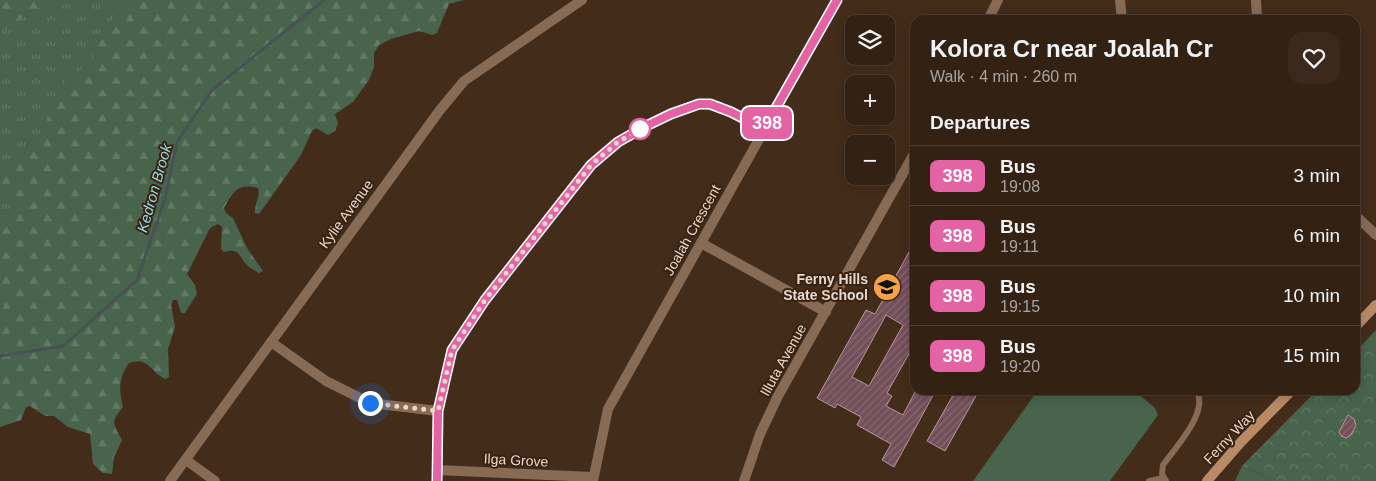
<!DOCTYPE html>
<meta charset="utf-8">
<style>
:root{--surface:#332114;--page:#3b291d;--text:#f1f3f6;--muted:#a9a3a0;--line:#4e3e34}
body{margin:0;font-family:Helvetica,sans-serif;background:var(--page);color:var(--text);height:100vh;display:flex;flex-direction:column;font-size:19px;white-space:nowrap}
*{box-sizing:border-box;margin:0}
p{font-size:16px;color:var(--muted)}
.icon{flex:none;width:28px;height:28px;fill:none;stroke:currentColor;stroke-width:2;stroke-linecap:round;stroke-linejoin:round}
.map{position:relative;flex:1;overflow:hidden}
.details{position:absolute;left:910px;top:15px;width:450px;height:380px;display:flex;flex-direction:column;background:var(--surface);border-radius:15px;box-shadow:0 2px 12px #0003,0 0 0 1px var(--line)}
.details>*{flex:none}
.badge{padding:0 10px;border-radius:8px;font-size:18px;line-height:32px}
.buttons{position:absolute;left:845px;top:15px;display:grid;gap:10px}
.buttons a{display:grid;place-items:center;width:50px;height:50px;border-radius:10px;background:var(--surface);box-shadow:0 2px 12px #0003,0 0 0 1px var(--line);font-size:25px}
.you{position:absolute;width:25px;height:25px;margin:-12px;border:4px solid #fff;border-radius:50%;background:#1a73e8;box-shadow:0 0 0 8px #1a73e833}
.map>.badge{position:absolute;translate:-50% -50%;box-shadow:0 0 0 2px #fff}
h2{padding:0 20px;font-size:19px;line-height:45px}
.round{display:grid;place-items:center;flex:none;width:52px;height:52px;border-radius:15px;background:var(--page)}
.summary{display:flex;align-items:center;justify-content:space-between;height:85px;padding:0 20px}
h1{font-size:24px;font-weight:800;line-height:38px}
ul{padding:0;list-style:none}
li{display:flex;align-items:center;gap:15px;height:60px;padding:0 20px;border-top:1px solid var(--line)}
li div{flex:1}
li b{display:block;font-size:19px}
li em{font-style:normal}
li .badge{min-width:55px;font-weight:700;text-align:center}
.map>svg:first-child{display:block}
</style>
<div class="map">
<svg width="1376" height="481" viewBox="0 0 1376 481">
<defs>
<pattern id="grass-tufts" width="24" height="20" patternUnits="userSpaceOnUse" patternTransform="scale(1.25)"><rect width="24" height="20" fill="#48644d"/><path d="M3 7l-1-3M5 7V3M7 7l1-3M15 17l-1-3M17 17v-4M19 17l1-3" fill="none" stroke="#627965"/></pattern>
<pattern id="forest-firs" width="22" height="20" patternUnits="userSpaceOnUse" patternTransform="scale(1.25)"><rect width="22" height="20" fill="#48644d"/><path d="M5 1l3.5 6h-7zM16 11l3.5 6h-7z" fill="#627965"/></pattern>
<pattern id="park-crowns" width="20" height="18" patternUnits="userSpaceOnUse" patternTransform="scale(1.25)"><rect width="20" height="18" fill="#48644d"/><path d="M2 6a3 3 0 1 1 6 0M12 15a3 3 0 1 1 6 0" fill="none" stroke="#627965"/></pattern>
<pattern id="building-hatch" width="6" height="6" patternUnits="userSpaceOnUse" patternTransform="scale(1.25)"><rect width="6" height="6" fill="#734f5a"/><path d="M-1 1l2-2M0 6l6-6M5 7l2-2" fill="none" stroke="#876870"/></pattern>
</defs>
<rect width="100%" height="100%" fill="#442c1a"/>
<polygon fill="url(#grass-tufts)" points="0,0 272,0 0,311"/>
<g fill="url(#forest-firs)">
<polygon points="0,0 51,0 0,32"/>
<path d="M 124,0 L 464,0 L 449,4 L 437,33 L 432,35 L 419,31 L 391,39 L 379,45 L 374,53 L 374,67 L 369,80 L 353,102 L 335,114 L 338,123 L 335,131 L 328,135 L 316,128 L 312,131 L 301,155 L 259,214 L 255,213 C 254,204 261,196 258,188 C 237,183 234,191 224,208 L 226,213 L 233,218 L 247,248 L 263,271 L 259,273 C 256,271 251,269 248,266 C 238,257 241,247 224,252 L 221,249 L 222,227 L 218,224 L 210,228 L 187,274 L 195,285 L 197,294 L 185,313 L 181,313 L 177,300 L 173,300 L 171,304 L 175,327 L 168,349 L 169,377 L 165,379 C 149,371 150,357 129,363 C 118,379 119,390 123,407 C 110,423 113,423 122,440 L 114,457 L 112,474 L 103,473 L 93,464 L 90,434 L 68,427 L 54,416 L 45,416 L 30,406 L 26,407 L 21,420 L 0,427 L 0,206 L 10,213 L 19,211 L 18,207 L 6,201 L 1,194 L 0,184 L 3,176 L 9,168 L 25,157 L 39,138 L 68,76 L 93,63 L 94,48 Z"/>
</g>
<polygon fill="url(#park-crowns)" points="1376,330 1376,481 1271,481 1257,472 1242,466 1317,390 1355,390 1355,352"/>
<g fill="#48644d">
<polygon points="1038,390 1134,390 1155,408 1158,415 1110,481 973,481"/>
<polygon points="1242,466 1257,472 1271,481 1235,481"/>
</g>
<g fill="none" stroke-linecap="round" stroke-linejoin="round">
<polyline stroke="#475352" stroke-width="3" points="0,356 63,346 137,280 165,199 177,142 212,90 324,0"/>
</g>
<g fill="url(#building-hatch)" stroke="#b9949f" fill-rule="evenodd">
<path d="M 915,241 L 915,343 L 887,393 L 892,396 L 886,406 L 903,415 L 916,390 L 936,390 L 894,467 L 882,460 L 891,444 L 857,425 L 861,417 L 837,404 L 835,408 L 817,398 L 866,310 L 875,314 ZM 886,315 L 903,325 L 869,386 L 852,377 Z"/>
<polygon points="956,390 966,390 976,396 945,451 927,441"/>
<polygon points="1348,415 1354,419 1356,425 1351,435 1346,438 1341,436 1339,432"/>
</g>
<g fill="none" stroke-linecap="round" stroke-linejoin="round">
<g stroke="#886b55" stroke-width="6">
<polyline points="1149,481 1159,479 1165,481"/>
<path d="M 1166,481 L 1162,474 L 1163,465 C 1176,447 1210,411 1196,390"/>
</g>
<g stroke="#886b55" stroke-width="10">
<polyline points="1120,0 1122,20"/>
<polyline points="1256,0 1257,20"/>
<polyline points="988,20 998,0"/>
<polyline points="1355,215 1376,235"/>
<polyline points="701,243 826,312"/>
<polyline points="271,342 326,381 370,403 438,411"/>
<polyline points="186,460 215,481"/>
<polyline points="437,470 593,477"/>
<polyline points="170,481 440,110 464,81 582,0"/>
<polyline points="437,481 438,411 452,350 485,300 591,165 618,142 646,126 671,113 699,104 710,105 731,112 764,129"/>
<polyline points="593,481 608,409 837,0"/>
<polyline points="744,481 760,434 778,396 915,152"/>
</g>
<g stroke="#b88b66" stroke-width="10">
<polyline points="1355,327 1376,305"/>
<polyline points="1207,481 1241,442 1292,390"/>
</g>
</g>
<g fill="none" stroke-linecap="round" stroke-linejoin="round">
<defs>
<polyline id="line" points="437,481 438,411 452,350 485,300 591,165 618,142 646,126 671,114 699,104 710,104 731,112 764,129 837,0"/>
</defs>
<use href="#line" stroke="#fff" stroke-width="11"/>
<use href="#line" stroke="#e463a4" stroke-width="8"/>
<polyline stroke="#e7d7cc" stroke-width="5" stroke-dasharray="0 9" points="370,403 438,411 452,350 485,300 591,165 618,142 646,126 640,129"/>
</g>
<defs>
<symbol id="school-disc" viewBox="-11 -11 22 22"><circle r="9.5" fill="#f7a149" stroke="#392210"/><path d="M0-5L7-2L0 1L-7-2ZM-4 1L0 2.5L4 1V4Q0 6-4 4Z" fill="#111"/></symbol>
</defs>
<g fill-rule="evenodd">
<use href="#school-disc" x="871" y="271" width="32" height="32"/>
</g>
<circle fill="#fff" stroke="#e463a4" stroke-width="2.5" cx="640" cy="129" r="10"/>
<g text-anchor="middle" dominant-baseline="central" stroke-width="4" stroke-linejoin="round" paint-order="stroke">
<g font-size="14" fill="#e7d7cc" stroke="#392210">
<text transform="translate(346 214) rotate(-54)">Kylie Avenue</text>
<text transform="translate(692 230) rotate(-61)">Joalah Crescent</text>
<text transform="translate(783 360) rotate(-61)">Illuta Avenue</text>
<text transform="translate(1229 437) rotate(-47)">Ferny Way</text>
<text transform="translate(516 460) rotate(3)">Ilga Grove</text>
</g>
<g font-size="14" font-weight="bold" fill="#e7d7cc" stroke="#392210" text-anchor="end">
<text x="868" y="279">Ferny Hills<tspan x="868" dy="16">State School</tspan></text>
</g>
<g font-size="15" font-style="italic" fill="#8ddfe7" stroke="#392210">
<text transform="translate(154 188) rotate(-74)">Kedron Brook</text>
</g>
</g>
</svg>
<div class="buttons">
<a><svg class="icon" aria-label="layers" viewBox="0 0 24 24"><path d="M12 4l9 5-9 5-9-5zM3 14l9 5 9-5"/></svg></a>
<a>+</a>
<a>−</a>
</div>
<div class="you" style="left:370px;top:403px"></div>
<b class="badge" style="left:767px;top:123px;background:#e463a4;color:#fff">398</b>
<section class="details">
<div class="summary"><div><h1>Kolora Cr near Joalah Cr</h1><p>Walk · 4 min · 260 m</p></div><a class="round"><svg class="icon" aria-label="heart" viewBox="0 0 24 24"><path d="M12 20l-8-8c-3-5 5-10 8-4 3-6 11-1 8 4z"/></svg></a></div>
<h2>Departures</h2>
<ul>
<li><span class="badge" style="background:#e463a4;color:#fff">398</span><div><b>Bus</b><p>19:08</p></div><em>3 min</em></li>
<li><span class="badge" style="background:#e463a4;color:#fff">398</span><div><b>Bus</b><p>19:11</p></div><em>6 min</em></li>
<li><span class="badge" style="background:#e463a4;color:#fff">398</span><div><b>Bus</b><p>19:15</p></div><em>10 min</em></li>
<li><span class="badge" style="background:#e463a4;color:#fff">398</span><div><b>Bus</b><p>19:20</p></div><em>15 min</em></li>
</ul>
</section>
</div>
